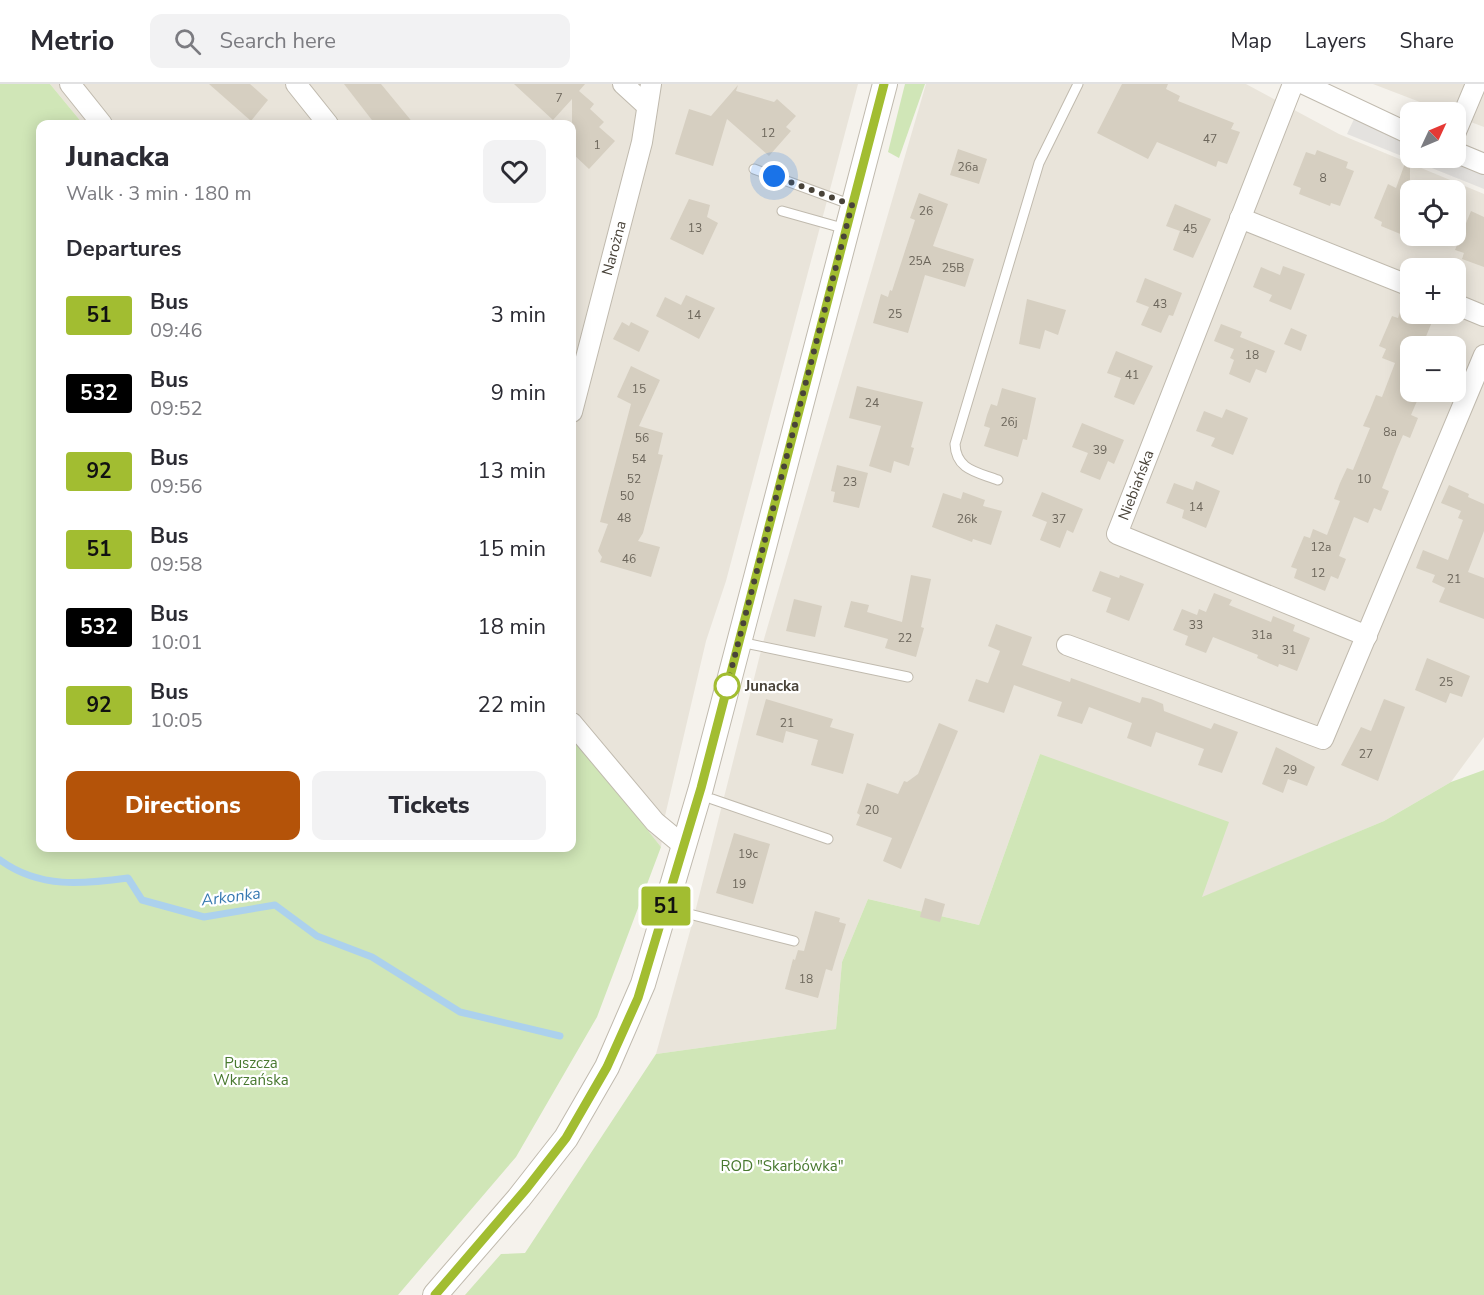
<!DOCTYPE html>
<meta charset="utf-8">
<style>
:root{--surface:#fff;--page:#f2f2f3;--text:#2b2b33;--muted:#7c7c81;--line:#e1e1e2;--accent:#b45309}
body{margin:0;font-family:"Nunito Sans",sans-serif;background:var(--page);color:var(--text);height:100vh;display:flex;flex-direction:column;font-size:22px;white-space:nowrap}
*{box-sizing:border-box;margin:0}
p{font-size:20px;color:var(--muted)}
.icon{flex:none;width:33px;height:33px;fill:none;stroke:currentColor;stroke-width:2;stroke-linecap:round;stroke-linejoin:round}
.map{position:relative;flex:1;overflow:hidden}
.side{position:absolute;left:36px;top:36px;width:540px;height:732px;display:flex;flex-direction:column;background:var(--surface);border-radius:12px;box-shadow:0 3px 15px #0003}
.side>*{flex:none}
.badge{padding:0 12px;border-radius:4px;font-size:21px;line-height:39px}
.needle{width:39px;rotate:46deg}
.buttons{position:absolute;left:1400px;top:18px;display:grid;gap:12px}
.buttons a{display:grid;place-items:center;width:66px;height:66px;border-radius:12px;background:var(--surface);box-shadow:0 3px 15px #0003;font-size:30px}
.you{position:absolute;width:30px;height:30px;margin:-15px;border:4px solid #fff;border-radius:50%;background:#1a73e8;box-shadow:0 0 0 9px #1a73e833}
.map>.badge{position:absolute;translate:-50% -50%;box-shadow:0 0 0 3px #fff}
h2{padding:0 30px;font-size:22px;line-height:54px}
.round{display:grid;place-items:center;flex:none;width:63px;height:63px;border-radius:12px;background:var(--page)}
.head{display:flex;align-items:center;justify-content:space-between;height:102px;padding:0 30px}
h1{font-size:28px;font-weight:800;line-height:45px}
.action{display:flex;gap:12px;margin-top:auto;padding:12px 30px}
.action a{flex:1;height:69px;border-radius:12px;background:var(--accent);color:#fff;font-size:24px;font-weight:800;line-height:69px;text-align:center}
.action a+a{background:var(--page);color:var(--text)}
ul{padding:0;list-style:none}
li{display:flex;align-items:center;gap:18px;height:78px;padding:0 30px}
li div{flex:1}
li b{display:block;font-size:22px}
li em{font-style:normal}
li .badge{min-width:66px;font-weight:700;text-align:center}
header{display:flex;align-items:center;gap:36px;box-sizing:border-box;height:84px;padding:0 30px;background:var(--surface);border-bottom:2px solid var(--line)}
header strong{font-size:28px}
nav{display:flex;gap:33px;margin-inline-start:auto;font-size:21px}
.search{width:420px;height:54px;background:var(--page);display:flex;align-items:center;gap:15px;box-sizing:border-box;padding:0 21px;border-radius:12px;color:var(--muted);font-size:22px}
.map>svg:first-child{display:block}
</style>
<header>
<strong>Metrio</strong>
<div class="search"><svg class="icon" aria-label="search" viewBox="0 0 24 24"><circle cx="10" cy="10" r="6"/><path d="M15 15l6 6"/></svg>Search here</div>
<nav><a>Map</a><a>Layers</a><a>Share</a></nav>
</header>
<div class="map">
<svg width="1484" height="1211" viewBox="0 0 1484 1211">
<rect width="100%" height="100%" fill="#f5f2ec"/>
<g fill="#e9e4da" fill-rule="evenodd">
<polygon points="50,0 858,0 726,497 706,557 665,732 661,763 572,650 572,40 83,40"/>
<path d="M 926,0 L 1246,0 L 1339,50 L 1484,110 L 1484,653 L 1451,698 L 1384,737 L 1201,814 L 1040,670 L 979,841 L 868,815 L 842,878 L 836,945 L 656,970 L 692,840 L 764,555 ZM 1410,106 L 1455,106 L 1455,152 L 1410,152 ZM 1410,184 L 1455,184 L 1455,230 L 1410,230 ZM 1410,262 L 1455,262 L 1455,308 L 1410,308 Z"/>
<polygon points="1373,0 1484,0 1484,43 1455,32 1455,28 1446,28"/>
</g>
<g fill="#d0e6b7">
<polygon points="0,0 50,0 83,40 40,40 40,764 572,764 572,650 661,763 597,933 516,1073 398,1211 0,1211"/>
<polygon points="905,0 925,0 899,74 888,68"/>
<polygon points="1040,670 1229,738 1202,813 1384,737 1451,698 1484,686 1484,1211 465,1211 501,1170 525,1169 656,970 836,945 842,878 868,815 979,841"/>
</g>
<polygon fill="#e4e2df" points="1355,33 1410,55 1410,74 1455,74 1484,85 1484,105 1347,50"/>
<g fill="none" stroke-linecap="round" stroke-linejoin="round">
<path stroke="#acd1ed" stroke-width="7" d="M 0,776 C 40,805 83,800 128,794 L 142,816 L 204,833 L 275,821 L 317,852 L 372,873 L 460,928 L 560,952"/>
</g>
<g fill="#d6cfc1">
<polygon points="209,0 250,0 268,16 251,37"/>
<polygon points="344,0 381,0 414,40 375,40"/>
<polygon points="514,0 585,0 579,7 594,20 590,25 604,38 599,43 615,57 589,85 572,69 572,15 553,36"/>
<polygon points="1122,0 1168,0 1166,5 1180,12 1178,17 1234,39 1231,45 1240,48 1227,80 1218,77 1216,83 1157,58 1148,75 1097,49"/>
<polygon points="738,1 736,7 774,18 777,15 796,32 786,43 791,47 769,72 727,35 713,82 675,70 689,25 711,32"/>
<polygon points="958,65 987,75 979,100 950,91"/>
<polygon points="1317,66 1348,78 1346,84 1354,87 1340,122 1331,119 1330,122 1299,110 1301,104 1293,101 1306,68 1315,71"/>
<polygon points="1408,71 1410,71 1410,154 1381,142 1382,138 1374,134 1388,100 1396,104"/>
<polygon points="919,109 948,120 933,162 974,175 965,203 925,191 908,249 873,239 881,210 888,213 890,206 892,207 915,136 910,134"/>
<polygon points="689,115 710,121 707,133 718,139 703,171 670,155"/>
<polygon points="1175,120 1211,135 1193,174 1173,166 1180,147 1166,142"/>
<polygon points="1471,127 1484,133 1484,183 1462,175 1464,169 1455,166"/>
<polygon points="1283,182 1305,190 1291,226 1269,217 1272,211 1253,203 1261,183 1280,191"/>
<polygon points="1145,194 1182,209 1173,232 1169,231 1161,249 1141,241 1149,223 1136,218"/>
<polygon points="686,211 715,224 699,255 656,232 665,213 681,221"/>
<polygon points="1027,215 1066,226 1058,251 1045,246 1040,265 1019,260"/>
<polygon points="1401,225 1432,238 1422,262 1410,262 1410,314 1417,317 1411,331 1418,334 1410,354 1403,351 1397,365 1382,404 1389,407 1381,427 1374,424 1368,439 1354,433 1339,472 1346,475 1338,495 1331,492 1325,507 1294,494 1297,485 1291,483 1304,452 1310,454 1313,445 1327,451 1340,417 1334,415 1340,399 1347,384 1353,386 1370,344 1363,342 1370,326 1376,311 1382,313 1395,279 1382,274 1386,265 1379,262 1392,232 1398,234"/>
<polygon points="622,238 629,242 631,238 649,247 639,268 613,255"/>
<polygon points="1221,240 1242,248 1240,253 1275,267 1266,289 1256,285 1250,299 1229,290 1234,276 1230,274 1234,265 1214,257"/>
<polygon points="1291,244 1307,251 1301,267 1284,260"/>
<polygon points="1116,267 1153,282 1134,321 1114,313 1121,294 1107,289"/>
<polygon points="631,282 660,296 639,342 663,349 658,370 663,371 643,449 638,457 660,463 651,493 600,478 602,473 598,467 608,440 600,438 631,320 617,313"/>
<polygon points="857,302 923,318 911,363 914,364 909,382 894,377 891,389 869,382 881,342 849,334"/>
<polygon points="1002,304 1036,314 1027,356 1023,355 1018,373 984,362 990,344 984,342 987,331 991,320 997,322"/>
<polygon points="1226,325 1248,334 1233,371 1211,362 1215,354 1196,347 1204,327 1222,334"/>
<polygon points="1082,339 1124,356 1114,380 1108,377 1100,396 1080,388 1088,369 1072,363"/>
<polygon points="837,381 868,389 859,424 833,418 835,408 831,407"/>
<polygon points="1196,397 1220,407 1206,444 1182,434 1184,426 1166,419 1174,399 1193,406"/>
<polygon points="1449,401 1469,410 1468,413 1484,420 1484,447 1468,488 1484,494 1484,535 1439,518 1445,504 1432,498 1435,491 1416,484 1423,466 1448,476 1463,436 1458,434 1461,427 1441,419"/>
<polygon points="963,408 985,416 983,422 1002,427 991,461 973,455 972,458 932,443 943,409 961,415"/>
<polygon points="1042,408 1083,425 1073,449 1067,446 1060,464 1040,456 1047,438 1032,432"/>
<polygon points="1100,487 1119,494 1120,491 1144,500 1129,537 1106,528 1111,514 1092,507"/>
<polygon points="911,491 931,495 921,543 924,544 916,573 885,564 888,555 844,543 851,517 869,521 867,528 902,538"/>
<polygon points="1214,509 1232,516 1229,521 1271,538 1273,532 1295,541 1293,547 1310,554 1297,587 1279,580 1278,583 1257,574 1258,571 1213,553 1206,569 1185,561 1188,552 1173,546 1182,525 1197,531 1199,525 1206,528"/>
<polygon points="794,515 822,522 815,553 786,547"/>
<polygon points="996,540 1032,553 1022,581 1070,598 1071,594 1140,619 1142,613 1151,615 1163,620 1164,627 1211,645 1214,639 1238,648 1222,689 1198,681 1204,665 1156,648 1151,663 1127,654 1132,639 1089,623 1082,640 1057,632 1062,618 1014,601 1004,629 968,617 976,595 988,599 1000,567 988,562"/>
<polygon points="1427,574 1470,592 1462,613 1450,609 1446,619 1415,606"/>
<polygon points="766,615 833,635 830,643 854,650 843,690 811,681 818,656 786,647 783,659 756,651"/>
<polygon points="1384,615 1405,623 1378,697 1341,681 1361,643 1371,647"/>
<polygon points="939,639 958,647 901,785 883,777 892,754 856,741 860,731 857,729 867,699 898,710 904,697 907,698 918,690"/>
<polygon points="1276,663 1315,683 1307,702 1288,695 1283,709 1262,700"/>
<polygon points="734,749 770,760 753,820 716,809"/>
<polygon points="925,814 945,820 940,838 920,833"/>
<polygon points="815,827 840,834 839,838 846,840 832,887 826,885 818,914 785,905 793,875 795,876 798,866 804,867"/>
</g>
<g fill="none" stroke-linecap="round" stroke-linejoin="round">
<defs>
<g id="service">
<polyline points="754,85 852,121"/>
<polyline points="782,127 846,145"/>
<path d="M 998,396 C 977,388 956,386 955,360 L 1039,79 L 1078,0"/>
<polyline points="740,558 908,593"/>
<polyline points="712,715 828,755"/>
<polyline points="666,824 794,857"/>
</g>
<g id="minor">
<polyline points="70,0 102,40"/>
<polyline points="296,0 328,40"/>
<polyline points="623,0 647,22"/>
<polyline points="1293,0 1117,450 1367,552"/>
<polyline points="1304,0 1410,50"/>
<polyline points="1455,50 1476,0"/>
<polyline points="1455,68 1484,80"/>
<polyline points="1240,134 1410,202"/>
<polyline points="1455,220 1484,232"/>
<polyline points="572,328 642,58 651,0"/>
<polyline points="1067,561 1323,655 1484,271"/>
<polyline points="572,639 655,738 684,762"/>
</g>
<polyline id="tertiary" points="435,1211 519,1114 566,1054 607,983 643,900 701,704 885,0"/>
</defs>
<use href="#service" stroke="#c0baae" stroke-width="11"/>
<use href="#minor" stroke="#c0baae" stroke-width="22"/>
<use href="#tertiary" stroke="#c0baae" stroke-width="26"/>
<use href="#service" stroke="#fff" stroke-width="9"/>
<use href="#minor" stroke="#fff" stroke-width="20"/>
<use href="#tertiary" stroke="#fff" stroke-width="24"/>
</g>
<g fill="none" stroke-linecap="round" stroke-linejoin="round">
<defs>
<polyline id="line" points="435,1211 527,1104 566,1054 607,983 638,914 701,704 884,0"/>
</defs>
<use href="#line" stroke="#fff" stroke-width="14"/>
<use href="#line" stroke="#a2bd31" stroke-width="9"/>
<polyline stroke="#494339" stroke-width="6" stroke-dasharray="0 10.8" points="727,602 852,121 774,92"/>
</g>
<circle fill="#fff" stroke="#a2bd31" stroke-width="3" cx="727" cy="602" r="12"/>
<g text-anchor="middle" dominant-baseline="central" stroke-width="4.5" stroke-linejoin="round" paint-order="stroke">
<g font-size="12" fill="#6c665b">
<text x="559" y="14">7</text>
<text x="768" y="49">12</text>
<text x="1210" y="55">47</text>
<text x="597" y="61">1</text>
<text x="968" y="83">26a</text>
<text x="1323" y="94">8</text>
<text x="926" y="127">26</text>
<text x="695" y="144">13</text>
<text x="1190" y="145">45</text>
<text x="920" y="177">25A</text>
<text x="953" y="184">25B</text>
<text x="1160" y="220">43</text>
<text x="895" y="230">25</text>
<text x="694" y="231">14</text>
<text x="1252" y="271">18</text>
<text x="1132" y="291">41</text>
<text x="639" y="305">15</text>
<text x="872" y="319">24</text>
<text x="1009" y="338">26j</text>
<text x="1390" y="348">8a</text>
<text x="642" y="354">56</text>
<text x="1100" y="366">39</text>
<text x="639" y="375">54</text>
<text x="634" y="395">52</text>
<text x="1364" y="395">10</text>
<text x="850" y="398">23</text>
<text x="627" y="412">50</text>
<text x="1196" y="423">14</text>
<text x="624" y="434">48</text>
<text x="967" y="435">26k</text>
<text x="1059" y="435">37</text>
<text x="1321" y="463">12a</text>
<text x="629" y="475">46</text>
<text x="1318" y="489">12</text>
<text x="1454" y="495">21</text>
<text x="1196" y="541">33</text>
<text x="1262" y="551">31a</text>
<text x="905" y="554">22</text>
<text x="1289" y="566">31</text>
<text x="1446" y="598">25</text>
<text x="787" y="639">21</text>
<text x="1366" y="670">27</text>
<text x="1290" y="686">29</text>
<text x="872" y="726">20</text>
<text x="748" y="770">19c</text>
<text x="739" y="800">19</text>
<text x="806" y="895">18</text>
</g>
<g font-size="15" fill="#494339" stroke="#fff">
<text transform="translate(614 164) rotate(-75)">Narożna</text>
<text transform="translate(1136 401) rotate(-69)">Niebiańska</text>
</g>
<g font-size="15" font-weight="bold" fill="#494339" stroke="#fff" text-anchor="start">
<text x="745" y="602">Junacka</text>
</g>
<g font-size="15" fill="#48792f" stroke="#fff">
<text x="251" y="979">Puszcza<tspan x="251" dy="17">Wkrzańska</tspan></text>
<text x="782" y="1082">ROD "Skarbówka"</text>
</g>
<g font-size="16" font-style="italic" fill="#3779b1" stroke="#fff">
<text transform="translate(231 813) rotate(-7)">Arkonka</text>
</g>
</g>
</svg>
<div class="buttons">
<a><svg class="needle" viewBox="-14 -14 28 28"><path d="M0-13l5 13h-10z" fill="#e53935"/><path d="M0 13l5-13h-10z" fill="#7c7c81"/></svg></a>
<a><svg class="icon" aria-label="locate" viewBox="0 0 24 24"><circle cx="12" cy="12" r="6"/><path d="M12 2v4M12 18v4M2 12h4M18 12h4"/></svg></a>
<a>+</a>
<a>−</a>
</div>
<div class="you" style="left:774px;top:92px"></div>
<b class="badge" style="left:666px;top:822px;background:#a2bd31;color:#111">51</b>
<section class="side">
<div class="head"><div><h1>Junacka</h1><p>Walk · 3 min · 180 m</p></div><a class="round"><svg class="icon" aria-label="heart" viewBox="0 0 24 24"><path d="M12 20l-8-8c-3-5 5-10 8-4 3-6 11-1 8 4z"/></svg></a></div>
<h2>Departures</h2>
<ul>
<li><span class="badge" style="background:#a2bd31;color:#111">51</span><div><b>Bus</b><p>09:46</p></div><em>3 min</em></li>
<li><span class="badge" style="background:#000;color:#fff">532</span><div><b>Bus</b><p>09:52</p></div><em>9 min</em></li>
<li><span class="badge" style="background:#a2bd31;color:#111">92</span><div><b>Bus</b><p>09:56</p></div><em>13 min</em></li>
<li><span class="badge" style="background:#a2bd31;color:#111">51</span><div><b>Bus</b><p>09:58</p></div><em>15 min</em></li>
<li><span class="badge" style="background:#000;color:#fff">532</span><div><b>Bus</b><p>10:01</p></div><em>18 min</em></li>
<li><span class="badge" style="background:#a2bd31;color:#111">92</span><div><b>Bus</b><p>10:05</p></div><em>22 min</em></li>
</ul>
<div class="action"><a>Directions</a><a>Tickets</a></div>
</section>
</div>
